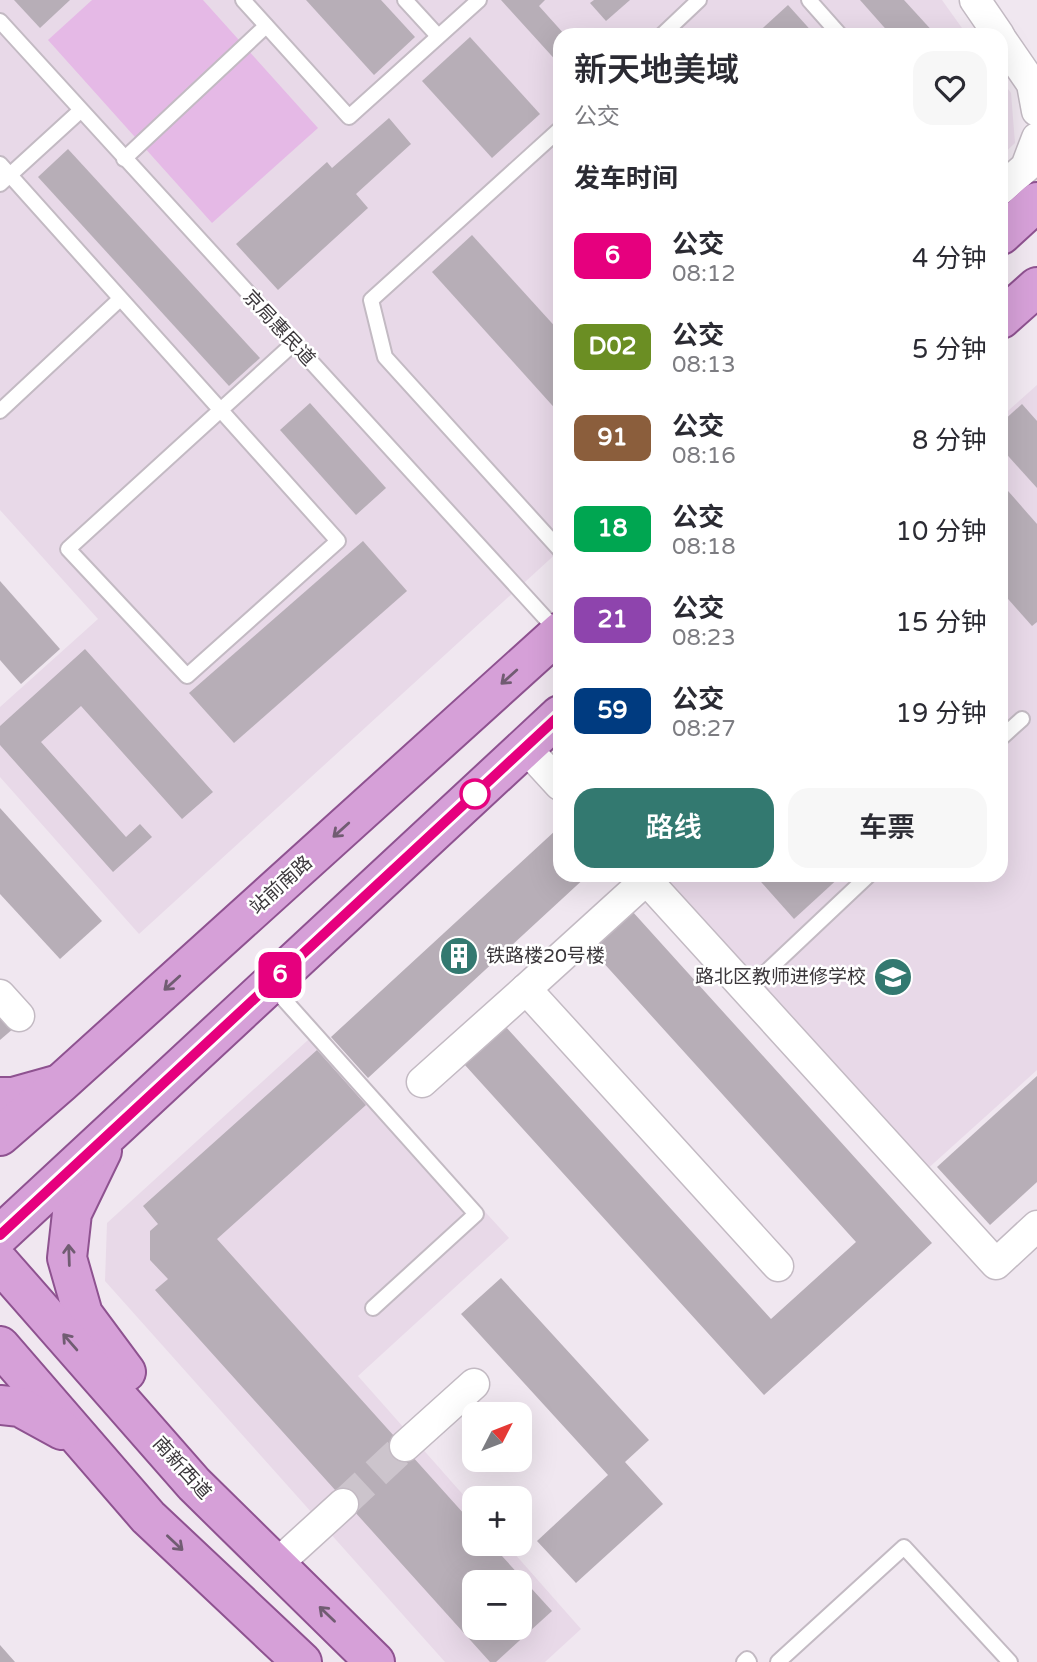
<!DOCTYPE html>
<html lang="zh">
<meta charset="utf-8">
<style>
:root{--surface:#fff;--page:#f7f7f7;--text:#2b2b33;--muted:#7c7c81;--accent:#337970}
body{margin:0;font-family:"Varela Round","Noto Sans SC",sans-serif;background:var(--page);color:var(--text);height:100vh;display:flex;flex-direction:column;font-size:26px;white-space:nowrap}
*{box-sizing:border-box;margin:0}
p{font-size:23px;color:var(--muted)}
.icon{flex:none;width:38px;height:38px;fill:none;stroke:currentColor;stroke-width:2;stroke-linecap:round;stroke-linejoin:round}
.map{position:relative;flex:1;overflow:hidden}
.panel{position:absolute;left:553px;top:28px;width:455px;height:854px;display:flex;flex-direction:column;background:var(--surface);border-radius:21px;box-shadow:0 7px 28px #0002}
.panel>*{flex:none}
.badge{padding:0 14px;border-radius:10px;font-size:24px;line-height:46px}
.needle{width:46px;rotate:48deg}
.tools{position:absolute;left:462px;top:1402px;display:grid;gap:14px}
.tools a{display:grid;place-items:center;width:70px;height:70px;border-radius:14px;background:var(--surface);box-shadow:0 7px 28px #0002;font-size:35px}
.map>.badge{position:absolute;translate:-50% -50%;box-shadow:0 0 0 4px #fff}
h2{padding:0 21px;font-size:26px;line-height:63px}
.round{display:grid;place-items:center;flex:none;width:74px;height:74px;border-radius:21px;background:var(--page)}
.head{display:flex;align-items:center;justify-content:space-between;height:119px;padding:0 21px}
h1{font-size:33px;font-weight:600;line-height:52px}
.cta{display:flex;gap:14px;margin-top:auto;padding:14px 21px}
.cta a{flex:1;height:80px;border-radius:21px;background:var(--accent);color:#fff;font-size:28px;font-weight:600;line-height:80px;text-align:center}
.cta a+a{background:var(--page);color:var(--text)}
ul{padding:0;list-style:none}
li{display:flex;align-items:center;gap:21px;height:91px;padding:0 21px}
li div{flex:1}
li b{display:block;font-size:26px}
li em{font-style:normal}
li .badge{min-width:77px;font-weight:700;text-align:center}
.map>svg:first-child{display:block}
</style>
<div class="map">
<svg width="1037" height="1662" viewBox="0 0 1037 1662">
<rect width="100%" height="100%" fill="#f0e7f0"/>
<g fill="#e8d9e8" fill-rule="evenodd">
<polygon points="0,0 942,0 967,35 560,35 560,550 139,934 0,777 0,707 98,619 0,510"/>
<polygon points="1001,80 1011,93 1015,143 1001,156"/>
<polygon points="1037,385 1037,1070 924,1172 657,875 1001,875 1001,417"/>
<path d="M 319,1030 L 509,1238 L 358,1376 L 474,1507 L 474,1544 L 506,1544 L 581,1629 L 545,1662 L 445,1662 L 105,1281 L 107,1223 ZM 474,1582 L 520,1582 L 520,1628 L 474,1628 Z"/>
</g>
<polygon fill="#e5b9e6" points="92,0 203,0 318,128 212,223 48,40"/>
<g fill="#b7aeb7" fill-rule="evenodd">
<polygon points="14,0 70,0 40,28"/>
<polygon points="306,0 381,0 415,37 374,75"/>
<polygon points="501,0 545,0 539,6 565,35 560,35 560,65"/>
<polygon points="594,0 630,0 606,21 590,3"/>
<polygon points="860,0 904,0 936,35 891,35"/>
<polygon points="788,5 815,35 755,35"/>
<polygon points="470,37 540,114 492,158 422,81"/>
<polygon points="389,118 411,144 356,194 368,208 278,290 236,244 327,162 332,168"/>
<polygon points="68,149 260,358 229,386 38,177"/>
<polygon points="472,235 560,332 560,414 432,272"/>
<polygon points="310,403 386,488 356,515 280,430"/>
<polygon points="1022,404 1037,421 1037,488 1001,448 1001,423"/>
<polygon points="1001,483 1037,524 1037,622 1032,626 1001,591"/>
<polygon points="363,541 407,591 234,743 189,693"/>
<polygon points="0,581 60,649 21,684 0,660"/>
<polygon points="85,649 213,792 182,819 81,706 41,742 126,837 140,824 152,837 113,872 0,745 0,726"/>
<polygon points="0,808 102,921 60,959 0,894"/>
<polygon points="556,830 560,835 560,875 588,875 368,1078 331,1037"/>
<polygon points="755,875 842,875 794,919"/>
<polygon points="632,911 932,1243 764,1395 464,1064 506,1027 771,1319 856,1242 591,949"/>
<polygon points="0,1013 14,1028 0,1040"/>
<path d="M 317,1050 L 366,1105 L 217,1239 L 474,1525 L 474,1544 L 491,1544 L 552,1611 L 496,1662 L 490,1662 L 155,1290 L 168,1279 L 150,1260 L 150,1231 L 158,1224 L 143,1206 ZM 474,1582 L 520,1582 L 520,1628 L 474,1628 Z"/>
<polygon points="1037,1076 1037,1182 990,1225 937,1167"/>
<polygon points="501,1278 649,1440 625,1462 663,1504 576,1583 537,1541 608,1475 461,1314"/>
<polygon points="0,1645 15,1662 0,1662"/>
</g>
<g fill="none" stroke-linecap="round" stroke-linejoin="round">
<polyline stroke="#ccc4cc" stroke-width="30" stroke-dasharray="30 15" stroke-linecap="butt" points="343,1504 405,1446"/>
<defs>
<g id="lane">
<polyline points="243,0 349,117 479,0"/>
<polyline points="405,0 438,36"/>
<polyline points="809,0 840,35"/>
<polyline points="0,21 558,632"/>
<polyline points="662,35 699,0"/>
<polyline points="560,129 371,300 385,357 560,550"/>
<polyline points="124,159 266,26"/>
<polyline points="0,164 338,541 187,676 68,549 293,344"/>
<polyline points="0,184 80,111"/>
<polyline points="0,411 120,299"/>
<polyline points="1001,738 1022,719"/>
<polyline points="271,985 476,1214 373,1308"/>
<polyline points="746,991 869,875"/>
<polyline points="744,1662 747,1659 749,1662"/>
<polyline points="778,1662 904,1547 1010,1662"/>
</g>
<g id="street">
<polyline points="975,0 999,35"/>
<polyline points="1001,39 1032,84 1037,111"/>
<polyline points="1001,189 1026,167 1037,138"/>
<polyline points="525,747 560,785"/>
<polyline points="642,875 996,1264 1037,1226"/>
<polyline points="646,880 526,989 778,1266"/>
<polyline points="0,995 19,1016"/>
<polyline points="422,1082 526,989"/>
<polyline points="405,1446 474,1384"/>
<polyline points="276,1565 343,1504"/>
</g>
<g id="primary">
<polyline points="1001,235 1037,202"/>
<polyline points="1001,319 1037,287"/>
<polyline points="0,1097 13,1097 56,1085"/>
<polyline points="0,1136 61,1083 560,632"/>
<polyline points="102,1151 72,1213 67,1258 83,1314 126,1372"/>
<polyline points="0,1235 560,715"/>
<polyline points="0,1263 194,1484 375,1662"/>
<polyline points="0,1346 148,1517 302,1662"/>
<polyline points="0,1405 20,1407 62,1430"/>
</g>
</defs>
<use href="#lane" stroke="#c3bac3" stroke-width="18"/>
<use href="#street" stroke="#c3bac3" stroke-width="33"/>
<use href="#primary" stroke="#8e5290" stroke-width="42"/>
<use href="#lane" stroke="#fff" stroke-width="14"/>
<use href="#street" stroke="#fff" stroke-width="30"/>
<use href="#primary" stroke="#d6a0d8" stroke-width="38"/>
</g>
<defs><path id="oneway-shaft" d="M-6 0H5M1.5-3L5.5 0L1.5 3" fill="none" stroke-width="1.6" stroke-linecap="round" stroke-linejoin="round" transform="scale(1.75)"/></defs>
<g stroke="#715c72">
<use href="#oneway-shaft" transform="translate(509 677) rotate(138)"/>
<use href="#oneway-shaft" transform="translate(341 830) rotate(138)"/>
<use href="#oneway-shaft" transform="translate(172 983) rotate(138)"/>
<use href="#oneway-shaft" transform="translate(69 1255) rotate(-92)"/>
<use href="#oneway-shaft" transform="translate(70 1342) rotate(-131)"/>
<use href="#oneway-shaft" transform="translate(175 1543) rotate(43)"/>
<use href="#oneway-shaft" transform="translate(327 1614) rotate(-136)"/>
</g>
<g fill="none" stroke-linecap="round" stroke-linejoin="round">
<defs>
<polyline id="line" points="0,1235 560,715"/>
</defs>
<use href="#line" stroke="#fff" stroke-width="16"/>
<use href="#line" stroke="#e6007e" stroke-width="10"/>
</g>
<defs>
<symbol id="building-disc" viewBox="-11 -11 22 22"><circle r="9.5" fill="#337970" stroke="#fff"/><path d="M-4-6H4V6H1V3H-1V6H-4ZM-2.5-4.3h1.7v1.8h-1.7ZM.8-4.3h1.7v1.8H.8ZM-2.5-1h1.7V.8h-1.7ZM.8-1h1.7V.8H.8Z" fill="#fff"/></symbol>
<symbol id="university-disc" viewBox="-11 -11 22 22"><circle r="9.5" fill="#337970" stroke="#fff"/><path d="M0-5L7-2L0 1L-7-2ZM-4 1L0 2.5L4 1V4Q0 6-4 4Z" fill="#fff"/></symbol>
</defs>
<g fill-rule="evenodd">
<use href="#building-disc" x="437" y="934" width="44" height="44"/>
<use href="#university-disc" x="871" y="955" width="44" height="44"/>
</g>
<circle fill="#fff" stroke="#e6007e" stroke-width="3.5" cx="475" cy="794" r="14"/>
<g text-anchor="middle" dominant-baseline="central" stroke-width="5" stroke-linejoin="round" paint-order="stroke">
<g font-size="19" fill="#3b373b" stroke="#fff">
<text transform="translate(279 328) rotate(47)">京局惠民道</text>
<text transform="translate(281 885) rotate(-42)">站前南路</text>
<text transform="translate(182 1468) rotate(48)">南新西道</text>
</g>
<g font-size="19" fill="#3b373b" stroke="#fff" text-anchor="start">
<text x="486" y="956">铁路楼20号楼</text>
<text x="866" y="977" text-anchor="end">路北区教师进修学校</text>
</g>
</g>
</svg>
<div class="tools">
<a><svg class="needle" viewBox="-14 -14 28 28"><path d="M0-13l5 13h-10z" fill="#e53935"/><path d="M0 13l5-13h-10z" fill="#7c7c81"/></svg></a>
<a>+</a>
<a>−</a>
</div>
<b class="badge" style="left:280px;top:975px;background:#e6007e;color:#fff">6</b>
<section class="panel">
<div class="head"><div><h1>新天地美域</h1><p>公交</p></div><a class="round"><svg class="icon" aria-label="heart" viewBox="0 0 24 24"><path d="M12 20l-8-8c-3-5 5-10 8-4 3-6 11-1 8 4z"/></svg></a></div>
<h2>发车时间</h2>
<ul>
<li><span class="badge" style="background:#e6007e;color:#fff">6</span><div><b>公交</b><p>08:12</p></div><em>4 分钟</em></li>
<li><span class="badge" style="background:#6b8e23;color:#fff">D02</span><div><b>公交</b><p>08:13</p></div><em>5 分钟</em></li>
<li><span class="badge" style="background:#8b5e3c;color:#fff">91</span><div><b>公交</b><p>08:16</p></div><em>8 分钟</em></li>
<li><span class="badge" style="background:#00a651;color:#fff">18</span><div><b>公交</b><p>08:18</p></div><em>10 分钟</em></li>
<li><span class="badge" style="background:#8e44ad;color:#fff">21</span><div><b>公交</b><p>08:23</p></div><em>15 分钟</em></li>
<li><span class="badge" style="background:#003b80;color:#fff">59</span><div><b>公交</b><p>08:27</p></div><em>19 分钟</em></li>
</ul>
<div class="cta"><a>路线</a><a>车票</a></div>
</section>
</div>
